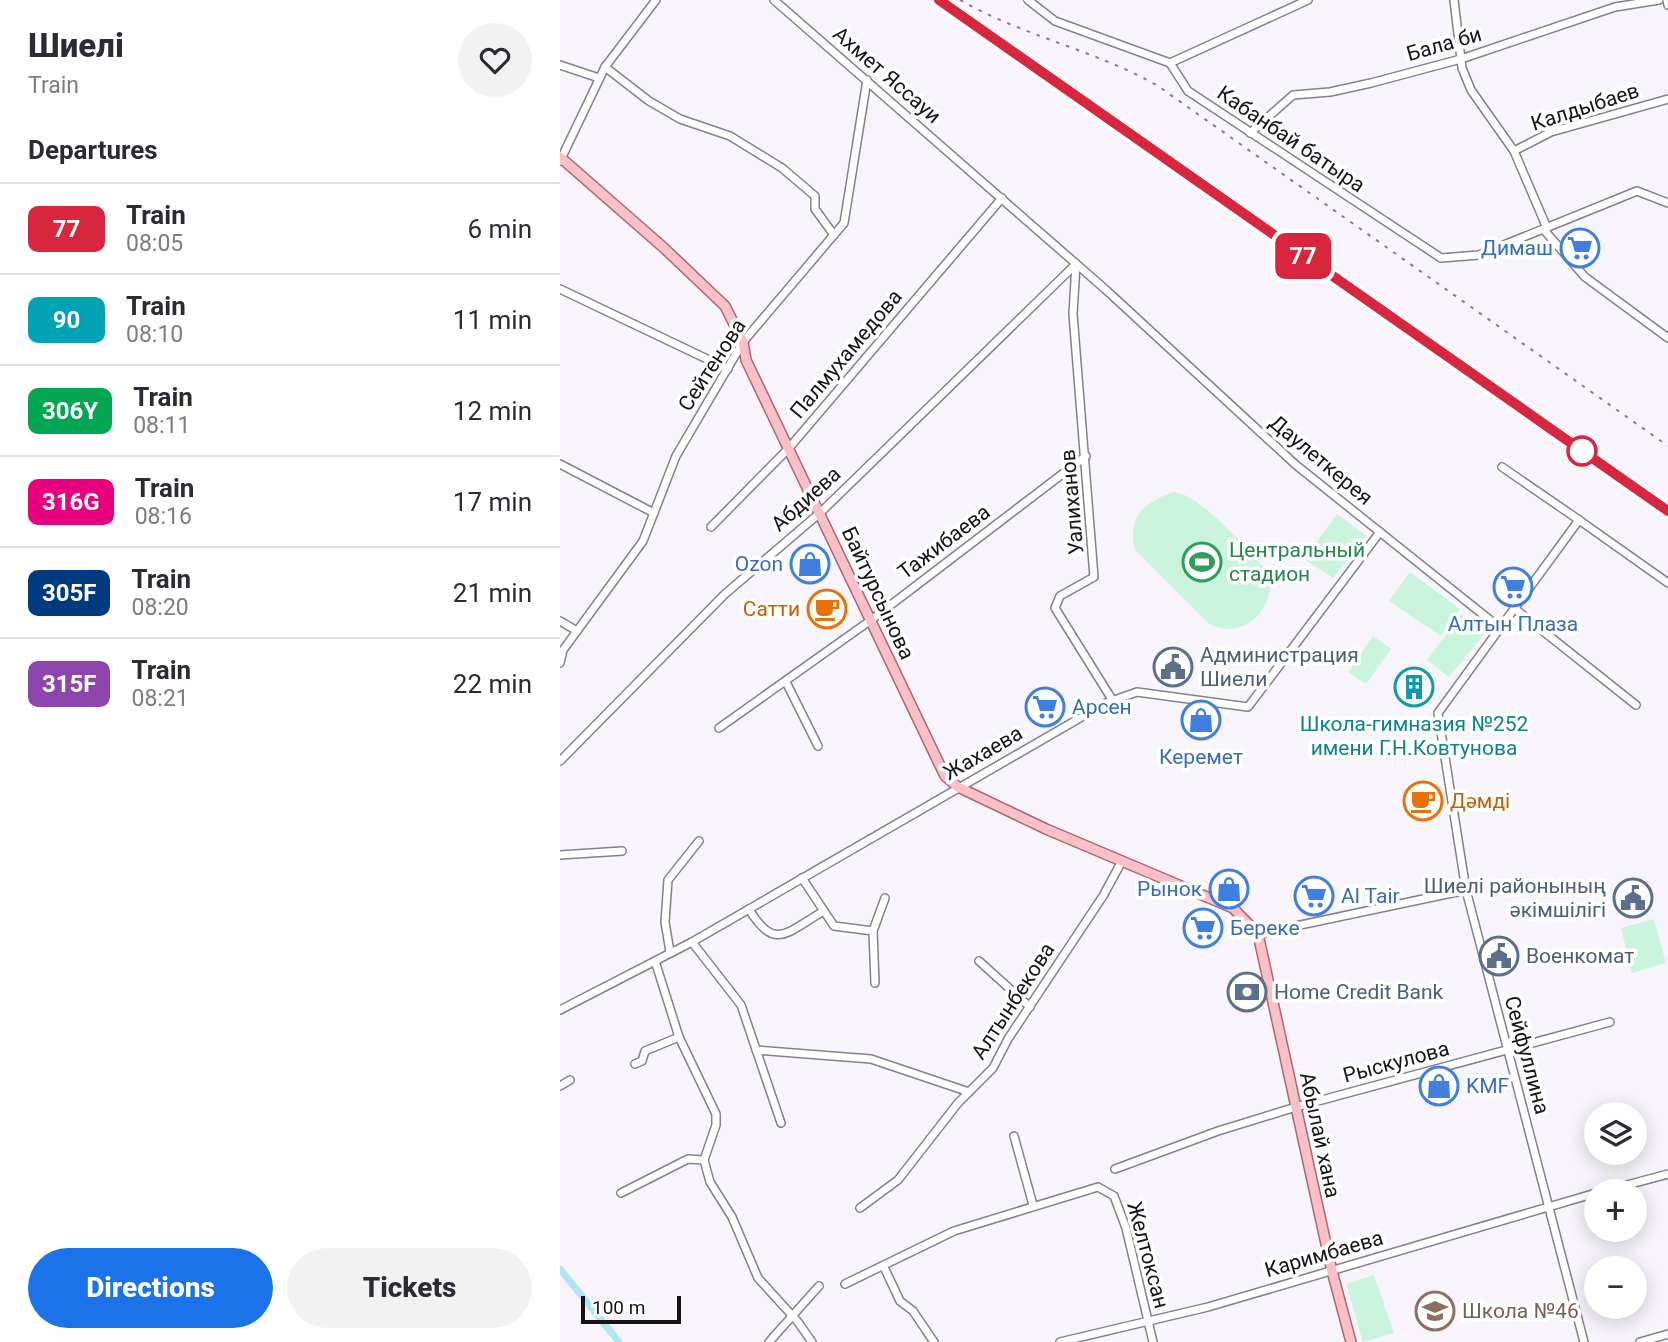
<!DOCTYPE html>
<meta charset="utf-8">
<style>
:root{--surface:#fff;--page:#f2f2f3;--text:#2b2b33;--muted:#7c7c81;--line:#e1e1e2;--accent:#1a73e8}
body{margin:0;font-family:Roboto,sans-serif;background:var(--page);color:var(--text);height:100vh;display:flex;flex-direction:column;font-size:26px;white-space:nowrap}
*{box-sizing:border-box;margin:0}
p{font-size:23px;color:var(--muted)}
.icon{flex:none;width:38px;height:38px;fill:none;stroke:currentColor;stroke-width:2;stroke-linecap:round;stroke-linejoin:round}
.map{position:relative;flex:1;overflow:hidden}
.drawer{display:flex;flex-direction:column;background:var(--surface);width:560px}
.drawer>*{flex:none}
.badge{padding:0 14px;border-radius:10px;font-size:24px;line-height:46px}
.tools{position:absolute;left:1024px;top:1102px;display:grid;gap:14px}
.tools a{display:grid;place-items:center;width:63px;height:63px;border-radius:50%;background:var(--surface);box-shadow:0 4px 18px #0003;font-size:35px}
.scale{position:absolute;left:21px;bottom:18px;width:100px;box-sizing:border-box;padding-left:7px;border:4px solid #161417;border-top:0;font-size:19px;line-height:24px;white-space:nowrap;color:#161417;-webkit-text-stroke:5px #fff;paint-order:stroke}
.map>.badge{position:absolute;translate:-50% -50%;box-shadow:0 0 0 4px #fff}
h2{padding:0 28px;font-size:26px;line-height:63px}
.round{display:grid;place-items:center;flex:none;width:74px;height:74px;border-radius:37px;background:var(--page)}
.headline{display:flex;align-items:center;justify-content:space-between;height:119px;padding:0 28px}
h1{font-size:33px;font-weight:800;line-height:52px}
.action{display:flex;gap:14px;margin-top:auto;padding:14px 28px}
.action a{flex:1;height:80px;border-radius:42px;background:var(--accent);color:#fff;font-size:28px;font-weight:800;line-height:80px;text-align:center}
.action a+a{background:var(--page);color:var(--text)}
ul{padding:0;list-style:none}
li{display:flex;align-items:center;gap:21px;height:91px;padding:0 28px;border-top:2px solid var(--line)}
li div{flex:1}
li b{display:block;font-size:26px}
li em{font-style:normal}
li .badge{min-width:77px;font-weight:700;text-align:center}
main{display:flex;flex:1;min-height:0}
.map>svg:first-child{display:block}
</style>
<main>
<section class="drawer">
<div class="headline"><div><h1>Шиелі</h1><p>Train</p></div><a class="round"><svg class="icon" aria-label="heart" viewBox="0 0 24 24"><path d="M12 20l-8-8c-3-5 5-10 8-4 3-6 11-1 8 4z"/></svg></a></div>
<h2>Departures</h2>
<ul>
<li><span class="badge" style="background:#d7263d;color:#fff">77</span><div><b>Train</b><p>08:05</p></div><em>6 min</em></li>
<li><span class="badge" style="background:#00a3b4;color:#fff">90</span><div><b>Train</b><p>08:10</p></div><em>11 min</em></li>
<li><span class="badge" style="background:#00a651;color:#fff">306Y</span><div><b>Train</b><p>08:11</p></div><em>12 min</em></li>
<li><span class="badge" style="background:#e6007e;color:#fff">316G</span><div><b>Train</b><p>08:16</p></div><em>17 min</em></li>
<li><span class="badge" style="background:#003b80;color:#fff">305F</span><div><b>Train</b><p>08:20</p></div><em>21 min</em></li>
<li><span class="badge" style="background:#8e44ad;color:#fff">315F</span><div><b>Train</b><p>08:21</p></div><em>22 min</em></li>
</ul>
<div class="action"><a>Directions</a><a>Tickets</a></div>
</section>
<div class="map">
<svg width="1108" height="1342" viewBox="0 0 1108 1342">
<rect width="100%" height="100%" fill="#f8f4fc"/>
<g fill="#caf4dd">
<path d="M 613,492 C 642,494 688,552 710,573 C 716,609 683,643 648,623 L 575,550 C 567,516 584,503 613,492 Z"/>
<polygon points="777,514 807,536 773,578 744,559"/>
<polygon points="850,572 900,609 881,636 829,601"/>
<polygon points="901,615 926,632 889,677 867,660"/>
<polygon points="813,636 831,649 806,684 788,672"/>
<polygon points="1094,919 1106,963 1072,973 1061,928"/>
<polygon points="814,1275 834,1333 803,1342 786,1284"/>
</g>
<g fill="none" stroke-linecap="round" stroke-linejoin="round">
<polyline stroke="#b1e4f5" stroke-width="7" points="0,1269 59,1342"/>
<defs>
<g id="minor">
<polyline points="214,0 545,289 736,465 940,628"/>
<polyline points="468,0 495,21 610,63 628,91 881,258 919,255 1077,191 1108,203"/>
<polyline points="894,0 902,68 911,90 954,151 987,228"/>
<polyline points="1107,0 1108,5"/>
<polyline points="610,63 748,0"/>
<polyline points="0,65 39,78"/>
<polyline points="45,67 89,101 120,119 170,136 222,168 255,196 255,209 274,235"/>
<polyline points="690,133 733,95 770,92 811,83 901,59 1055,7 1099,0"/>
<polyline points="954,151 991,132 1108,99"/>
<polyline points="0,161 45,67 96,0"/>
<polyline points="984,230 1025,277 1108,338"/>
<polyline points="516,264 513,314 534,577 500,596 495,608 553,701"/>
<polyline points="0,289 168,369"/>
<polyline points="0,464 94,513"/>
<polyline points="942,467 1019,520"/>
<polyline points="151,527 229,448 442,198"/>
<polyline points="954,608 1076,705"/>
<polyline points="0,621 17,631"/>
<polyline points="0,663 3,650 83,541 116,456 183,342 284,223 307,80"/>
<polyline points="226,682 258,746"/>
<polyline points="159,728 311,620 526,456"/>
<polyline points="0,761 165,594 261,512 516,264"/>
<polyline points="0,855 62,851"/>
<polyline points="242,878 274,926 313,931 325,898"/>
<path d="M 189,909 C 215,953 228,931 264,911"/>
<polyline points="313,931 315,983"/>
<polyline points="698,934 906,890"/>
<polyline points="132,942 181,1005 221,1123"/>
<polyline points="110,952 105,922 108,880 139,841"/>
<polyline points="95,961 119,1037 156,1114 156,1125 144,1160 150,1182 172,1217 198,1278 238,1322 252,1342"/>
<polyline points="419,961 470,1007"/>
<polyline points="0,1010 132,942 546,703 577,692 688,707 820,532"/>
<polyline points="196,1050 311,1059 409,1092"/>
<polyline points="75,1064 82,1061 85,1051 119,1037"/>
<polyline points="0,1086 10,1080"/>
<polyline points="454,1136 473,1205"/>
<polyline points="555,1169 658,1131 736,1107 1050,1022"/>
<polyline points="1041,1192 1108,1174"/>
<polyline points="61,1193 128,1159 144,1160"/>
<polyline points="300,1208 338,1180 398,1103 433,1068 448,1039 543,896 562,861"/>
<polyline points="324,1267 340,1301 353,1311 374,1342"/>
<polyline points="285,1284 394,1231 538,1187 554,1196 566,1228 593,1342"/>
<polyline points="209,1342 259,1286"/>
<polyline points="500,1342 648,1307 1036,1193"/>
<polyline points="1024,1342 906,890 878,713 1019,520 1108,583"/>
<polyline points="1080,1342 1108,1334"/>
</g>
<polyline id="major" points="0,157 104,248 165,306 183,342 186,360 385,776 398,787 486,829 673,908 698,934 772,1271 791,1342"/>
</defs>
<use href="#minor" stroke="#848088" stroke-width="10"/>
<use href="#major" stroke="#a76871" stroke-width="12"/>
<use href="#minor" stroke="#fff" stroke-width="7"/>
<use href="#major" stroke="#f9c0c7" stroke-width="9"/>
<g stroke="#807e83" stroke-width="2" stroke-dasharray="3.5 7" stroke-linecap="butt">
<polyline points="379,0 1108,511"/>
<path d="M 400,0 C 463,36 535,50 598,86 L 1108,446"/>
</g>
</g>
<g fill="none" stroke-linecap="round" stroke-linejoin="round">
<defs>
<polyline id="line" points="379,0 1108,511"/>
</defs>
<use href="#line" stroke="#fff" stroke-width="16"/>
<use href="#line" stroke="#d7263d" stroke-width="10"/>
</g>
<defs>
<symbol id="supermarket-ring" viewBox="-11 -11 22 22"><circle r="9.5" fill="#fff" stroke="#3f7fe0" stroke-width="1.5"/><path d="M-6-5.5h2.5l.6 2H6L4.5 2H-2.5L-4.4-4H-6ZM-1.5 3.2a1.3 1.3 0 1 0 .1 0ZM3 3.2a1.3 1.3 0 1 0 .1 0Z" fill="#3f7fe0"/></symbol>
<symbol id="stadium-ring" viewBox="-11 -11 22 22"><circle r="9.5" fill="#fff" stroke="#2e9e5b" stroke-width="1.5"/><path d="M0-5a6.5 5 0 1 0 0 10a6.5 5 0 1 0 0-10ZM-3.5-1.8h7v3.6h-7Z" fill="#2e9e5b"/></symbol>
<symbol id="shop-ring" viewBox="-11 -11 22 22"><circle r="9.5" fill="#fff" stroke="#3f7fe0" stroke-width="1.5"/><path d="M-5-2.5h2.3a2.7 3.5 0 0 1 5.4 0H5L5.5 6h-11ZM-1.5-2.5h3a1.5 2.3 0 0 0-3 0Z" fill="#3f7fe0"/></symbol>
<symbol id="cafe-ring" viewBox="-11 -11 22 22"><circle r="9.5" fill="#fff" stroke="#e8710a" stroke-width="1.5"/><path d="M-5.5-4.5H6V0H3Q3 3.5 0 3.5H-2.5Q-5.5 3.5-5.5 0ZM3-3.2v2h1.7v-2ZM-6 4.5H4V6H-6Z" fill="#e8710a"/></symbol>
<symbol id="civic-ring" viewBox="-11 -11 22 22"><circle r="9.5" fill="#fff" stroke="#5c6f8a" stroke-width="1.5"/><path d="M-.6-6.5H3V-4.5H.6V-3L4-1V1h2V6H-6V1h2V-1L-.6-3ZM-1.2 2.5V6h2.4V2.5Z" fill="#5c6f8a"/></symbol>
<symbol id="building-ring" viewBox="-11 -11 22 22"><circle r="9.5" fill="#fff" stroke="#0f9aa8" stroke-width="1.5"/><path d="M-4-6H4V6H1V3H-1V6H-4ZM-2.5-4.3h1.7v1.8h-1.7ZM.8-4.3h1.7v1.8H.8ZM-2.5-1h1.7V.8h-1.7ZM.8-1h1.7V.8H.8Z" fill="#0f9aa8"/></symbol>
<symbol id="bank-ring" viewBox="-11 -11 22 22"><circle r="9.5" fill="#fff" stroke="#5c6f8a" stroke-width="1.5"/><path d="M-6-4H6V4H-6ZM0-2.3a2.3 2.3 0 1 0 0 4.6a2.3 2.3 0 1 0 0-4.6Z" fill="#5c6f8a"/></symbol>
<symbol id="school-ring" viewBox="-11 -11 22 22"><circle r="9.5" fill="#fff" stroke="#8d6e63" stroke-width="1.5"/><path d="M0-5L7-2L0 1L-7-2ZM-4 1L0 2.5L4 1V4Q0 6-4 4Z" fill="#8d6e63"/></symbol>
</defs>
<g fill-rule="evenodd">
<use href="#supermarket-ring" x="998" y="226" width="44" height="44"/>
<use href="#stadium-ring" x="620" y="540" width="44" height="44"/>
<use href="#shop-ring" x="228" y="542" width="44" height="44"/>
<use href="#supermarket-ring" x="931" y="565" width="44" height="44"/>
<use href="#cafe-ring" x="245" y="587" width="44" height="44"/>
<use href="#civic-ring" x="591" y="645" width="44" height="44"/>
<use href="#building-ring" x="832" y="665" width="44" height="44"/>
<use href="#supermarket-ring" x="463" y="685" width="44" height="44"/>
<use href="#shop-ring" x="619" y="698" width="44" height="44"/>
<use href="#cafe-ring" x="841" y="779" width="44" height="44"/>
<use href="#shop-ring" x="647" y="867" width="44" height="44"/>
<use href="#supermarket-ring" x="732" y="874" width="44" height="44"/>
<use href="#civic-ring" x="1051" y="876" width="44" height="44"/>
<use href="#supermarket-ring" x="621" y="906" width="44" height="44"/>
<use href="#civic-ring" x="917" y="934" width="44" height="44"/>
<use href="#bank-ring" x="665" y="970" width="44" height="44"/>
<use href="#shop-ring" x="857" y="1064" width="44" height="44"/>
<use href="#school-ring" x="853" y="1289" width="44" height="44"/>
</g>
<circle fill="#fff" stroke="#d7263d" stroke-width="3.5" cx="1022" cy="451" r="14"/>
<g text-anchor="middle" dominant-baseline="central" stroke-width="7" stroke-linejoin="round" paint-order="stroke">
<g font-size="21" fill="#161417" stroke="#fff">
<text transform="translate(884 44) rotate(-16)">Бала би</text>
<text transform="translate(327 75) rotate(41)">Ахмет Яссауи</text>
<text transform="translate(1025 107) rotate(-18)">Калдыбаев</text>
<text transform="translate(731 139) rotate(34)">Кабанбай батыра</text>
<text transform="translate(286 354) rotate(-50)">Палмухамедова</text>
<text transform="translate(152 365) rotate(-57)">Сейтенова</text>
<text transform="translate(761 460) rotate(40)">Даулеткерея</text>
<text transform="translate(246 499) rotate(-42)">Абдиева</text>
<text transform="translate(512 502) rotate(-95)">Уалиханов</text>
<text transform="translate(384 542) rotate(-37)">Тажибаева</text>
<text transform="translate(318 593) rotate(65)">Байтурсынова</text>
<text transform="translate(423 753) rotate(-30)">Жахаева</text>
<text transform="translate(453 1001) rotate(-57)">Алтынбекова</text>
<text transform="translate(967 1055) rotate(75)">Сейфуллина</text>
<text transform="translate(836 1062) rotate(-15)">Рыскулова</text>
<text transform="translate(760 1135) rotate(78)">Абылай хана</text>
<text transform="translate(764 1254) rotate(-16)">Каримбаева</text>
<text transform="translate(588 1255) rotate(75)">Желтоксан</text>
</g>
<g font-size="21" fill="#366cbe" stroke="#fff" text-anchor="start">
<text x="993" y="248" text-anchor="end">Димаш</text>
<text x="223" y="564" text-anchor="end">Ozon</text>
<text x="953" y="624" text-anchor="middle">Алтын Плаза</text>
<text x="512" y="707">Арсен</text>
<text x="641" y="757" text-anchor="middle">Керемет</text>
<text x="642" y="889" text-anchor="end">Рынок</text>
<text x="781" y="896">Al Tair</text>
<text x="670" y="928">Береке</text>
<text x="906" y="1086">KMF</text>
</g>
<g font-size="21" fill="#27864d" stroke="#fff" text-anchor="start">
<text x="669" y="550">Центральный<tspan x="669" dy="24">стадион</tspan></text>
</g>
<g font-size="21" fill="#c56008" stroke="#fff" text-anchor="end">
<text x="240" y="609">Сатти</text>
<text x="890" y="801" text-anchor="start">Дәмді</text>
</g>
<g font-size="21" fill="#4e5e75" stroke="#fff" text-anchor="start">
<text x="640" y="655">Администрация<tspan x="640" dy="24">Шиели</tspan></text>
<text x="1046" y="886" text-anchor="end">Шиелі районының<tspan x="1046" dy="24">әкімшілігі</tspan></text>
<text x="966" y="956">Военкомат</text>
<text x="714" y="992">Home Credit Bank</text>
</g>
<g font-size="21" fill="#0d838f" stroke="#fff">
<text x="854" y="724">Школа-гимназия №252<tspan x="854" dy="24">имени Г.Н.Ковтунова</tspan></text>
</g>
<g font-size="21" fill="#785e54" stroke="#fff" text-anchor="start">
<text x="902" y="1311">Школа №46</text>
</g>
</g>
</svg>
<div class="tools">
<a><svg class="icon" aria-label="layers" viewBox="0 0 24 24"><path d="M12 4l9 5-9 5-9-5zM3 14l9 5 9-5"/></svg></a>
<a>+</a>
<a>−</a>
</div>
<div class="scale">100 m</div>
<b class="badge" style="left:743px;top:256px;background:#d7263d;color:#fff">77</b>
</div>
</main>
